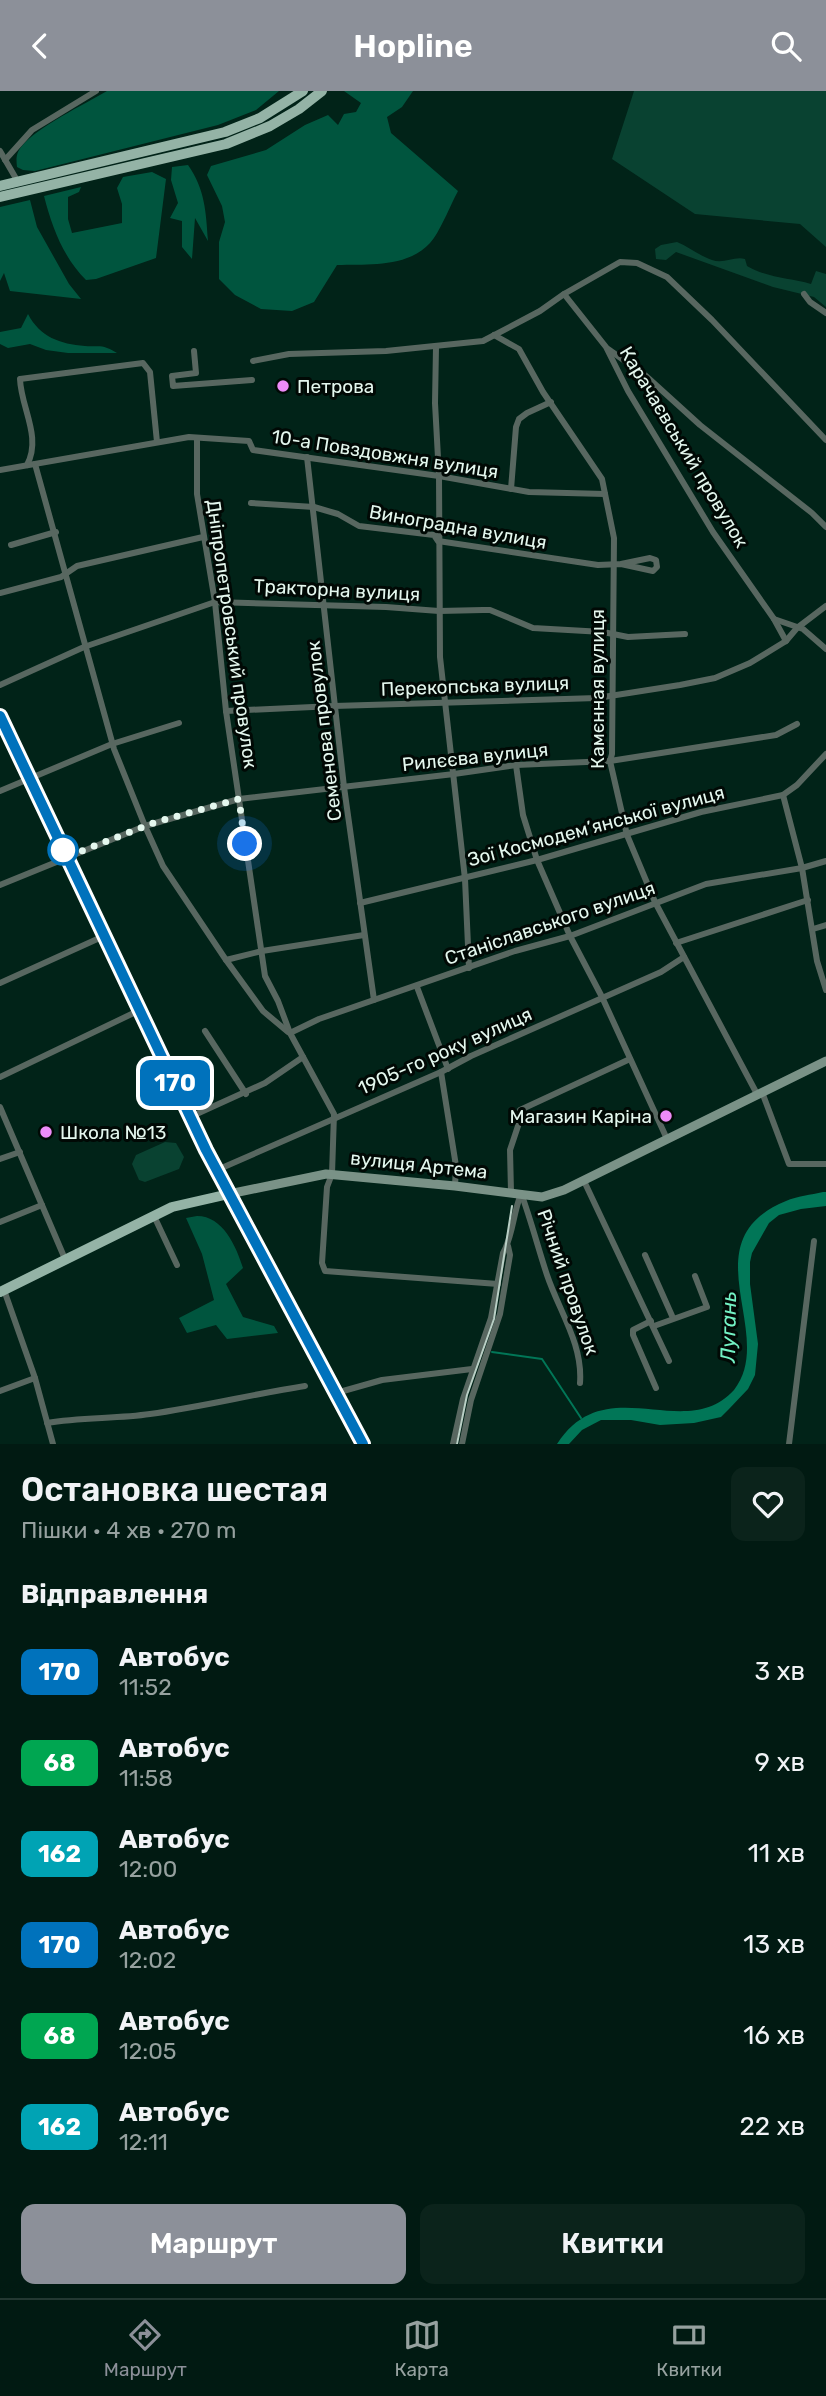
<!DOCTYPE html>
<html lang="uk">
<meta charset="utf-8">
<style>
:root{--surface:#011a12;--page:#0b231b;--text:#f1f3f6;--muted:#96a19f;--line:#233832;--accent:#8c9099}
body{margin:0;font-family:Rubik,sans-serif;background:var(--page);color:var(--text);height:100vh;display:flex;flex-direction:column;font-size:26px;white-space:nowrap}
*{box-sizing:border-box;margin:0}
p{font-size:23px;color:var(--muted)}
.icon{flex:none;width:38px;height:38px;fill:none;stroke:currentColor;stroke-width:2;stroke-linecap:round;stroke-linejoin:round}
.map{position:relative;height:1353px;overflow:hidden}
.side{display:flex;flex-direction:column;background:var(--surface);flex:1}
.side>*{flex:none}
.badge{padding:0 14px;border-radius:10px;font-size:24px;line-height:46px}
.you{position:absolute;width:35px;height:35px;margin:-18px;border:5px solid #fff;border-radius:50%;background:#1a73e8;box-shadow:0 0 0 10px #1a73e833}
.map>.badge{position:absolute;translate:-50% -50%;box-shadow:0 0 0 4px #fff}
h2{padding:0 21px;font-size:26px;line-height:63px}
.round{display:grid;place-items:center;flex:none;width:74px;height:74px;border-radius:14px;background:var(--page)}
.summary{display:flex;align-items:center;justify-content:space-between;height:119px;padding:0 21px}
h1{font-size:33px;font-weight:600;line-height:52px}
.cta{display:flex;gap:14px;margin-top:auto;padding:14px 21px}
.cta a{flex:1;height:80px;border-radius:14px;background:var(--accent);color:#fff;font-size:28px;font-weight:600;line-height:80px;text-align:center}
.cta a+a{background:var(--page);color:var(--text)}
ul{padding:0;list-style:none}
li{display:flex;align-items:center;gap:21px;height:91px;padding:0 21px}
li div{flex:1}
li b{display:block;font-size:26px}
li em{font-style:normal}
li .badge{min-width:77px;font-weight:700;text-align:center}
header{display:flex;justify-content:space-between;align-items:center;height:91px;padding:0 21px;background:var(--accent);color:#fff;font-size:32px;font-weight:600}
.menu{display:flex;justify-content:space-around;align-items:center;height:98px;border-top:2px solid var(--line);background:var(--surface);font-size:19px;color:var(--muted)}
.menu a{display:grid;justify-items:center;gap:4px}
.menu .current{color:var(--accent)}
.map>svg:first-child{display:block}
</style>
<header><svg class="icon" aria-label="back" viewBox="0 0 24 24"><path d="M15 5l-7 7 7 7"/></svg>Hopline<svg class="icon" aria-label="search" viewBox="0 0 24 24"><circle cx="10" cy="10" r="6"/><path d="M15 15l6 6"/></svg></header>
<div class="map">
<svg width="826" height="1353" viewBox="0 0 826 1353">
<rect width="100%" height="100%" fill="#012318"/>
<g fill="#094231">
<polygon points="634,0 826,0 826,156 800,133 695,123 612,68"/>
<path d="M 677,151 C 689,156 700,165 712,169 C 724,173 734,165 745,168 L 747,175 C 767,187 790,187 811,193 L 816,180 L 826,183 L 826,216 L 814,206 L 773,196 L 676,161 L 666,169 L 656,168 L 655,158 L 661,154 Z"/>
<polygon points="165,1051 176,1052 184,1066 179,1078 145,1091 139,1089 132,1073 136,1064"/>
</g>
<g fill="#00553e">
<path d="M 107,0 L 279,0 L 256,19 L 218,34 L 35,80 L 23,79 L 17,76 C 16,67 16,62 22,55 C 37,36 85,13 107,0 Z"/>
<path d="M 344,0 L 413,0 L 402,16 L 387,26 L 391,42 L 458,100 C 451,113 439,143 430,152 C 407,177 368,173 337,174 L 314,211 L 292,220 L 261,218 L 235,204 L 219,188 L 219,151 L 225,131 L 222,115 L 207,84 L 211,75 L 266,59 L 305,34 L 328,24 L 338,34 L 344,23 L 356,21 L 361,12 Z"/>
<path d="M 188,74 C 205,98 206,121 208,150 L 195,127 L 192,168 L 182,156 L 182,130 L 170,127 L 178,112 L 171,89 L 172,76 Z"/>
<path d="M 152,81 L 166,88 L 156,167 L 96,188 L 86,189 C 63,166 52,136 44,105 L 81,96 L 79,101 L 68,106 L 68,128 L 72,142 L 122,132 L 122,113 L 117,97 L 123,86 Z"/>
<polygon points="30,109 37,136 69,193 81,208 10,200 4,182 0,190 0,116"/>
<path d="M 28,223 C 40,246 60,253 85,255 C 101,256 102,253 117,262 L 68,262 L 46,259 L 30,253 L 8,257 L 0,253 L 0,241 L 21,237 Z"/>
<path d="M 197,1125 C 223,1125 236,1155 243,1177 L 226,1193 L 243,1226 L 274,1235 L 278,1242 L 227,1248 L 216,1234 L 187,1242 L 179,1227 L 214,1209 L 202,1163 L 186,1127 Z"/>
</g>
<path fill="#017657" d="M 823,1101 L 826,1101 L 826,1115 L 801,1118 L 779,1124 L 769,1132 L 752,1162 L 750,1171 L 750,1193 L 758,1253 L 755,1284 L 748,1298 L 729,1318 L 721,1326 L 694,1332 L 660,1334 L 631,1329 L 601,1329 L 582,1339 L 569,1353 L 557,1353 C 606,1277 685,1353 734,1299 C 778,1243 688,1150 786,1110 C 797,1105 811,1104 823,1101 Z"/>
<g fill="none" stroke-linecap="round" stroke-linejoin="round">
<polyline stroke="#017657" stroke-width="2" points="492,1261 542,1268 581,1327"/>
<g stroke="#586760" stroke-width="6">
<polyline points="0,60 18,91"/>
<polyline points="5,69 32,39 96,0"/>
<polyline points="564,203 606,256 628,300 713,441 774,528 803,538 826,558"/>
<polyline points="804,203 810,211 826,222"/>
<polyline points="494,244 519,258 543,301 602,388 614,447 612,663 610,670 627,744 655,811 757,1003"/>
<polyline points="436,256 435,312 439,385 440,566 465,788 469,877"/>
<polyline points="608,258 646,285 700,334 812,422 826,436"/>
<polyline points="194,260 196,282 172,285 173,295 252,289"/>
<polyline points="253,270 289,263 386,260 483,250 540,220 564,203 620,171 637,172 667,186 712,229 826,349"/>
<polyline points="197,347 197,403 215,511 226,620 265,885 278,910 290,942 334,1023 332,1083 327,1096 322,1172 325,1180 498,1193"/>
<polyline points="307,366 344,696 374,909"/>
<polyline points="35,373 114,658 145,735 163,775 226,869 263,920 288,941"/>
<path d="M 27,374 C 42,346 21,317 20,288 L 143,272 L 150,281 L 157,351"/>
<polyline points="0,379 189,346 249,350 253,359 439,385 529,401 605,403"/>
<polyline points="511,398 516,336 519,328 527,322 551,311"/>
<polyline points="251,412 314,416 338,423 359,435 434,444 438,450 598,474 621,473 653,480 657,476 656,469 650,467 621,473"/>
<polyline points="11,454 56,441"/>
<polyline points="0,502 61,486 77,475 203,446"/>
<polyline points="774,528 786,550"/>
<polyline points="0,594 84,556 215,511 386,516 439,520 483,519 490,519 533,537 603,541 628,546 685,543"/>
<polyline points="226,620 334,615 597,607 680,594 715,587 750,572 786,550 797,537 826,515"/>
<polyline points="516,674 523,724 537,769 570,845 602,906 667,1048"/>
<polyline points="0,700 112,653 179,632"/>
<polyline points="783,704 802,777 817,870 826,899"/>
<polyline points="0,794 145,735 239,708 454,683 516,674 610,670 776,644 797,633"/>
<polyline points="360,812 537,769 701,721 783,704 797,694 826,663"/>
<polyline points="813,838 826,834"/>
<polyline points="676,852 808,809"/>
<polyline points="226,869 262,860 364,844"/>
<polyline points="0,892 104,845"/>
<polyline points="417,896 448,978"/>
<polyline points="205,940 246,1003"/>
<polyline points="290,942 319,928 515,860 570,845 706,793 802,777 826,770"/>
<polyline points="441,981 456,1075 455,1095"/>
<polyline points="0,986 140,919"/>
<polyline points="762,1001 789,1073 826,1073"/>
<polyline points="0,1016 65,1168"/>
<polyline points="190,1026 265,992 303,966"/>
<polyline points="0,1068 20,1061"/>
<polyline points="217,1079 441,981 471,965 661,881 684,866"/>
<polyline points="584,1090 669,1270"/>
<polyline points="511,1101 510,1059 521,1026 520,1019 630,968"/>
<path d="M 521,1102 C 531,1129 538,1157 547,1184 C 559,1220 583,1253 580,1292"/>
<polyline points="154,1125 177,1174"/>
<polyline points="0,1131 42,1114"/>
<polyline points="645,1164 673,1227"/>
<polyline points="4,1199 35,1287 53,1353"/>
<polyline points="651,1230 633,1239 633,1244 656,1297"/>
<polyline points="654,1235 707,1216 695,1185"/>
<polyline points="0,1300 35,1287"/>
<polyline points="336,1302 382,1289 472,1278"/>
<path d="M 47,1332 C 81,1326 116,1328 150,1323 C 202,1316 253,1303 305,1295"/>
<path d="M 453,1353 L 463,1308 L 491,1227 L 503,1162 C 513,1145 513,1122 521,1103"/>
<polyline points="462,1353 471,1309 500,1223 510,1164 508,1155"/>
<polyline points="789,1353 814,1150"/>
</g>
<polyline stroke="#7a9287" stroke-width="9" points="363,1353 229,1103 326,1083 455,1095 542,1106 564,1099 826,970"/>
<g stroke="#94b3a6" stroke-width="10">
<polyline points="0,95 225,41 260,27 303,0"/>
<polyline points="0,106 226,53 270,35 299,18 322,0"/>
<polyline points="0,625 229,1103 172,1116 0,1201"/>
</g>
<polyline stroke="#b9cfc5" stroke-width="2" points="457,1353 467,1304 494,1228 512,1115"/>
</g>
<g fill="none" stroke-linecap="round" stroke-linejoin="round">
<defs>
<polyline id="line" points="0,625 206,1059 363,1353"/>
</defs>
<use href="#line" stroke="#fff" stroke-width="16"/>
<use href="#line" stroke="#0072bc" stroke-width="10"/>
<polyline stroke="#e4f7ee" stroke-width="7" stroke-dasharray="0 12.6" points="63,759 66,766 156,731 239,708 245,753"/>
</g>
<g fill="#ee8bf8" stroke="#010905" stroke-width="2.5">
<circle cx="283" cy="295" r="7"/>
<circle cx="666" cy="1025" r="7"/>
<circle cx="46" cy="1041" r="7"/>
</g>
<circle fill="#fff" stroke="#0072bc" stroke-width="3.5" cx="63" cy="759" r="14"/>
<g text-anchor="middle" dominant-baseline="central" stroke-width="6" stroke-linejoin="round" paint-order="stroke">
<g font-size="19" fill="#e4f7ee" stroke="#010905" text-anchor="start">
<text x="297" y="295">Петрова</text>
<text x="652" y="1025" text-anchor="end">Магазин Каріна</text>
<text x="60" y="1041">Школа №13</text>
</g>
<g font-size="19" fill="#e4f7ee" stroke="#010905">
<text transform="translate(684 356) rotate(59)">Карачаєвський провулок</text>
<text transform="translate(385 363) rotate(9)">10-а Повздовжня вулиця</text>
<text transform="translate(458 436) rotate(10)">Виноградна вулиця</text>
<text transform="translate(337 499) rotate(3)">Тракторна вулиця</text>
<text transform="translate(232 543) rotate(82)">Дніпропетровський провулок</text>
<text transform="translate(475 595) rotate(-2)">Перекопська вулиця</text>
<text transform="translate(597 598) rotate(-90)">Камєнная вулиця</text>
<text transform="translate(324 640) rotate(-97)">Семенова провулок</text>
<text transform="translate(475 666) rotate(-6)">Рилєєва вулиця</text>
<text transform="translate(596 735) rotate(-15)">Зої Космодем’янської вулиця</text>
<text transform="translate(550 832) rotate(-19)">Станіславського вулиця</text>
<text transform="translate(445 960) rotate(-24)">1905-го року вулиця</text>
<text transform="translate(419 1074) rotate(6)">вулиця Артема</text>
<text transform="translate(568 1191) rotate(71)">Річний провулок</text>
</g>
<g font-size="21" font-style="italic" fill="#73f2c4" stroke="#010905">
<text transform="translate(728 1236) rotate(-89)">Лугань</text>
</g>
</g>
</svg>
<div class="you" style="left:245px;top:753px"></div>
<b class="badge" style="left:175px;top:992px;background:#0072bc;color:#fff">170</b>
</div>
<section class="side">
<div class="summary"><div><h1>Остановка шестая</h1><p>Пішки · 4 хв · 270 m</p></div><a class="round"><svg class="icon" aria-label="heart" viewBox="0 0 24 24"><path d="M12 20l-8-8c-3-5 5-10 8-4 3-6 11-1 8 4z"/></svg></a></div>
<h2>Відправлення</h2>
<ul>
<li><span class="badge" style="background:#0072bc;color:#fff">170</span><div><b>Автобус</b><p>11:52</p></div><em>3 хв</em></li>
<li><span class="badge" style="background:#00a651;color:#fff">68</span><div><b>Автобус</b><p>11:58</p></div><em>9 хв</em></li>
<li><span class="badge" style="background:#00a3b4;color:#fff">162</span><div><b>Автобус</b><p>12:00</p></div><em>11 хв</em></li>
<li><span class="badge" style="background:#0072bc;color:#fff">170</span><div><b>Автобус</b><p>12:02</p></div><em>13 хв</em></li>
<li><span class="badge" style="background:#00a651;color:#fff">68</span><div><b>Автобус</b><p>12:05</p></div><em>16 хв</em></li>
<li><span class="badge" style="background:#00a3b4;color:#fff">162</span><div><b>Автобус</b><p>12:11</p></div><em>22 хв</em></li>
</ul>
<div class="cta"><a>Маршрут</a><a>Квитки</a></div>
</section>
<nav class="menu">
<a class="current"><svg class="icon" aria-label="directions" viewBox="0 0 24 24"><path d="M12 3l9 9-9 9-9-9zM9 14v-3h6M13 9l2 2-2 2"/></svg>Маршрут</a>
<a><svg class="icon" aria-label="map" viewBox="0 0 24 24"><path d="M3 6l6-2 6 2 6-2v14l-6 2-6-2-6 2zM9 4v14M15 6v14"/></svg>Карта</a>
<a><svg class="icon" aria-label="tickets" viewBox="0 0 24 24"><path d="M3 7h18v10H3zM15 7v10"/></svg>Квитки</a>
</nav>
